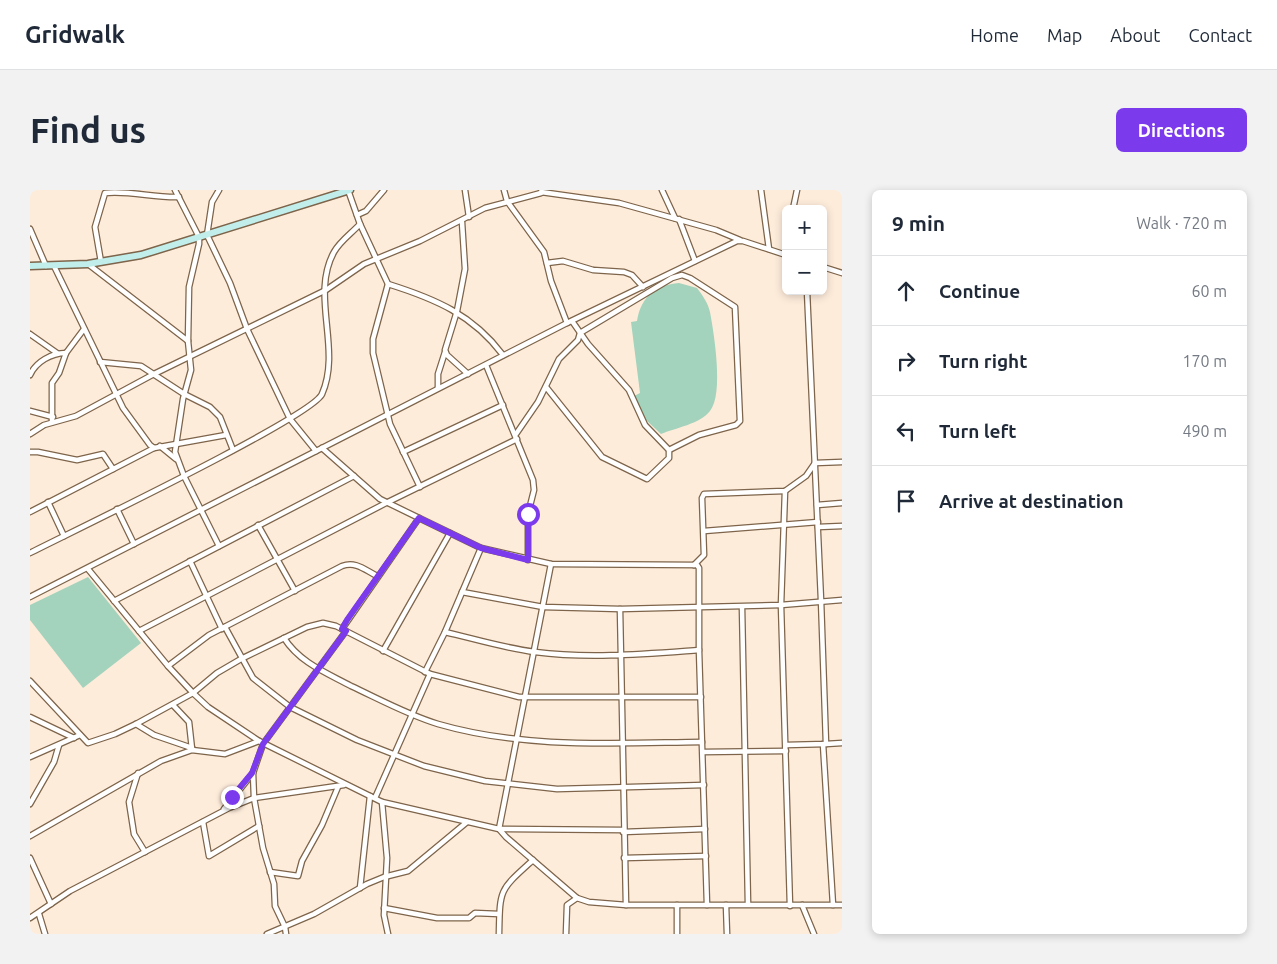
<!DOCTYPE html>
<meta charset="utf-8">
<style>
body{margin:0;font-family:Ubuntu,sans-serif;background:#f2f2f3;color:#1f2937}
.controls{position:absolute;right:15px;top:15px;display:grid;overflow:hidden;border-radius:8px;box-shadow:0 2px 8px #0003}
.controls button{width:45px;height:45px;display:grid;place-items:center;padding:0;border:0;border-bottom:1px solid #e0e1e3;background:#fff;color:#1f2937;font:25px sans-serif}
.stop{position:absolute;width:15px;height:15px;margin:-11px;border:4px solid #7c3aed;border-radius:50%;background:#fff}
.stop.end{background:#7c3aed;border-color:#fff;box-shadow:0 1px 5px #0008}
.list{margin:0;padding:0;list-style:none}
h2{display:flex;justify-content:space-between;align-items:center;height:65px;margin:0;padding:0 20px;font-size:21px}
h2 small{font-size:16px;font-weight:400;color:#747a83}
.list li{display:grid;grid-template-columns:32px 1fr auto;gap:15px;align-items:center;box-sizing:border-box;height:70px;padding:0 20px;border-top:1px solid #e0e1e3}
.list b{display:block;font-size:19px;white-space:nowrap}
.list em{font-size:16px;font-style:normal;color:#747a83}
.icon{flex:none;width:28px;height:28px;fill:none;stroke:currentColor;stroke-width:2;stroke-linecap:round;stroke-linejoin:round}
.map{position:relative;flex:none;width:812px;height:744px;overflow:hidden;border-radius:8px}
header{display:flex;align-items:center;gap:30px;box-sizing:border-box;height:70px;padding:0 25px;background:#fff;border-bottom:1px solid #e0e1e3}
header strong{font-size:24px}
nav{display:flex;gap:28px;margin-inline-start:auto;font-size:18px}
.intro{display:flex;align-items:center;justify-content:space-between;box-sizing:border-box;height:120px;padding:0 30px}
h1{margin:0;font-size:35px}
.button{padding:12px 22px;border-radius:8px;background:#7c3aed;color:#fff;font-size:18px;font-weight:700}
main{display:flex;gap:30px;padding:0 30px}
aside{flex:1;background:#fff;border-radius:8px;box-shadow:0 2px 8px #0003}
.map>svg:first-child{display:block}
.pitch{fill:#a3d3bc}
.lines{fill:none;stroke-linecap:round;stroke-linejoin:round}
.street-casing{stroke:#7d644a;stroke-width:7}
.secondary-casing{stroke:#7d644a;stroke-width:9}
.street{stroke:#fff;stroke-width:4.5}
.secondary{stroke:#c1eeea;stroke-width:6}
.route{stroke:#7c3aed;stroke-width:6}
</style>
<header>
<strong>Gridwalk</strong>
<nav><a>Home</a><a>Map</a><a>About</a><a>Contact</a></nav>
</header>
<div class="intro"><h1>Find us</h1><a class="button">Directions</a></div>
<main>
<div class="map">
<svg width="812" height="744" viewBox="0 0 812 744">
<rect width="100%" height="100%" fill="#feecdb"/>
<!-- pitch -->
<g class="pitch">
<path d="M 649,93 L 667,98 C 673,106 678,113 680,122 C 684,144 694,204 680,221 C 670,234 645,238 631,244 L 616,230 L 604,206 L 610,203 L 601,132 L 607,131 C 611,107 625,95 649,93 Z"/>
<path d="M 58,387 L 111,453 L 53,498 L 0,430 L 0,415 Z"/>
</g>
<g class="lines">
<defs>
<g id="street">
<path d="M 145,0 L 169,47 L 169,54 L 159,97 L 158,151 L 161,180 L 153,209 L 145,262 L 154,286 L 189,356"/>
<path d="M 189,0 L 182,12 L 177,45 L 200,93 L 217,139 L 260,229 L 286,261"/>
<path d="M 318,0 L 330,34 L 358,94 L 343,149 L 343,163 L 360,234 L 390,297"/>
<path d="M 435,0 L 439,27"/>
<path d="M 474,0 L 477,11 L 514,62 L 521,91 L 537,133"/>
<path d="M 632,0 L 645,28"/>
<path d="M 731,0 L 739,59"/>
<path d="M 511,2 L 589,13 L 686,40 L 710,50"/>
<path d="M 763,19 L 767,0"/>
<path d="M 327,25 L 336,21 L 354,0"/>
<path d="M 649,29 L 665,71"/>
<path d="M 432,32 L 435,79 L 427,121 L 415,160 L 417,165 L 438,184"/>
<path d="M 0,39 L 16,76"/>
<path d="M 71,72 L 65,37 L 75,3 C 97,0 125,8 149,7"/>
<path d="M 517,73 L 533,71 L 563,80 L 594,82 L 602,85 L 613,97"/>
<path d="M 58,74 L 158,151"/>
<path d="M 24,76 L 93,218 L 120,255 L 124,258 L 196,245"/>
<path d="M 793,77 L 812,83"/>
<path d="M 358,94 C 406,109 443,125 473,165"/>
<path d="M 0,144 L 27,163"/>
<path d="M 70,172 L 111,176 L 154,204 L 180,217 L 190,227 L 203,260"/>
<path d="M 456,175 L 503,290 L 504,300 L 498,324 L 498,370"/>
<path d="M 0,185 C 6,172 21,163 36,163"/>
<path d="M 516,197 L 572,267 L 617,289 L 639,268 L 639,260 L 615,235 L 599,200 L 558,154 L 542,131"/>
<path d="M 408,198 L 408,184 L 415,162"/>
<path d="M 0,221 L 23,227"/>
<path d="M 22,232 L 22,193 L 29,183 L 36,163 L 54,139"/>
<path d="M 0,244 L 14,235 L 46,226 L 124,184 L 296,100 L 334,74 L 390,51 L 455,18 L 511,3"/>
<path d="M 486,244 L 508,212 L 529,169 L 548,150 L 550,143 L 642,88 L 652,85 L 660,88 L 705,117 L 710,231 L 706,235 L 669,245 L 639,260"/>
<path d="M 130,256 L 146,269"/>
<path d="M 292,258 L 350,309 L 389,328"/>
<path d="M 0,262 L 8,262 L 47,270 L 73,264 L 83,279"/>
<path d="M 373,262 L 473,215"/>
<path d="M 755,301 L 751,415 L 760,716"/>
<path d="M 18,312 L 34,346"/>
<path d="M 787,315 L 812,313"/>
<path d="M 87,319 L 104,354"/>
<path d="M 0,322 L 124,258"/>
<path d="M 228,335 L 265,401"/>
<path d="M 788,337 L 812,336"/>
<path d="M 674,341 L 788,332"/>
<path d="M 0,363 C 39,343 282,227 292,204 C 312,159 280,105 304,62 C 310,51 322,43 330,34"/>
<path d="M 160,371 L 192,439"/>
<path d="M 521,374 L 469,639 L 593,640"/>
<path d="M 664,375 L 674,365 L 672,308 L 674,304 L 755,301 L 776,286 L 785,273 L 812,272"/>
<path d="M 58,379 L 138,476 L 163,503 L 178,517 L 229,551 L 352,612 L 469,639 L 476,647 L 547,708 L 559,712 L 596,715 L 812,715"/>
<path d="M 432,402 L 513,417 L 590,419 L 751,415 L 812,410"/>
<path d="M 0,407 L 537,133 L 707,51 L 713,51 L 756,65"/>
<path d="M 84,411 L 324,286"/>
<path d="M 712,417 L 718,714"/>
<path d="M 590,419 L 596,715"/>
<path d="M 195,437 L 223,488 L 260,517 L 327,550 L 394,576 L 455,591 L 527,599 L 674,595"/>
<path d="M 312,439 L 389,328 L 451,358 L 521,374 L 667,375 L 669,378 L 669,460 L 677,715"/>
<path d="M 109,441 L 356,313 L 487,249"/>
<path d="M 415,442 C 445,449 474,458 505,462 C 559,469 614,464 669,460"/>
<path d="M 254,448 C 270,473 297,483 321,496 C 349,509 378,525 408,534 C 494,559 584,553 672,552"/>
<path d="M 353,461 L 420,343"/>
<path d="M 138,476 L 179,445 L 312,376 C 326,371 335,380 347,386"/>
<path d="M 395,482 L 415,442 L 451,358"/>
<path d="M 0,491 L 58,553 L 85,544 L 106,534 L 163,503 L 187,483 L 211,469 L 277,437 L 293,433 L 306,436 L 400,484 L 489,507 L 671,507"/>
<path d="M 143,515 L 159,532 L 162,559"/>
<path d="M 0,527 L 44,548"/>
<path d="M 106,534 L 124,545 L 162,558"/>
<path d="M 793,554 L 803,715"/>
<path d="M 796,554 L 812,553"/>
<path d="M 756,555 L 796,554 L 791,410 L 777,101"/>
<path d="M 673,562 L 756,561"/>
<path d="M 0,567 L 50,545"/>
<path d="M 108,583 L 99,612 L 104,644 L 115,662"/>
<path d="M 345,608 L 400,484"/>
<path d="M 352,612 L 357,668 L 354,725 L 358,744"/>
<path d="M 0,614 L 24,572 L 29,555"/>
<path d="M 194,619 L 223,583"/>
<path d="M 173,632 L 179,666 L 229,636"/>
<path d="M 593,642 L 675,639"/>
<path d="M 0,646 L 131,571 L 162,560 L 195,564 L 229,551"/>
<path d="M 0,668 L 21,714"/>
<path d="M 594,668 L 676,666"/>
<path d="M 240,682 L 268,686 L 272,671 L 292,635 L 308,597"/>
<path d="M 330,698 L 340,606"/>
<path d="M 696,715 L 697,744"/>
<path d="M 772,715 L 784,744"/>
<path d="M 354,718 L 407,728 L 439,728 L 445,723 L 469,724"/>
<path d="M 9,724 L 15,744"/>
<path d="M 0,728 L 40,701 L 199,618 L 224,608 L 314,595"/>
<path d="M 237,744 L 284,724 L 337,694 L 354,687 L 378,681 L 437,632"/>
<path d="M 256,744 L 255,737 L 245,716 L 244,694 L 233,658 L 224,608 L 223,583 L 233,554 L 316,441"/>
<path d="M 469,744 C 470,698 469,701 503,670"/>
<path d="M 536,744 L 537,715 L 547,708"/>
<path d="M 647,744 L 647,715"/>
</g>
<path id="secondary" d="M 0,76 L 58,74 L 111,65 L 320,0"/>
</defs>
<!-- street casing -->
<use href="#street" class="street-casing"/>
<!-- secondary casing -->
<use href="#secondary" class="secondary-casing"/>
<!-- street -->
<use href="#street" class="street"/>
<!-- secondary -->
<use href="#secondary" class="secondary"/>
</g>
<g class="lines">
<!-- route -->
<path class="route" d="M 202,607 L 222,583 L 233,554 L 316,441 L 312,439 L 317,430 L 389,328 L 451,358 L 498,370 L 498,324"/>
</g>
</svg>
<div class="controls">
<button>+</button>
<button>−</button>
</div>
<div class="stop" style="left:498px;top:324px"></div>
<div class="stop end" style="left:202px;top:607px"></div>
</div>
<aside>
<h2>9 min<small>Walk · 720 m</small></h2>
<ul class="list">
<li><svg class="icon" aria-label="ahead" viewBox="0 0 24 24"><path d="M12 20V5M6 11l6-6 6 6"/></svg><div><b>Continue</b></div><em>60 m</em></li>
<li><svg class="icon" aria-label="right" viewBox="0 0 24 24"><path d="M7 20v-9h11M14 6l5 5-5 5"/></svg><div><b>Turn right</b></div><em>170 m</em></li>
<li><svg class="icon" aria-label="left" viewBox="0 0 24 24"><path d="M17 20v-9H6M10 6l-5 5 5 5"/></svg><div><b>Turn left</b></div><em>490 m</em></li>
<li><svg class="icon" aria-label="arrive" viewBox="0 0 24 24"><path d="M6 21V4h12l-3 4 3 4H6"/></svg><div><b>Arrive at destination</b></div></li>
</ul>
</aside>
</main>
